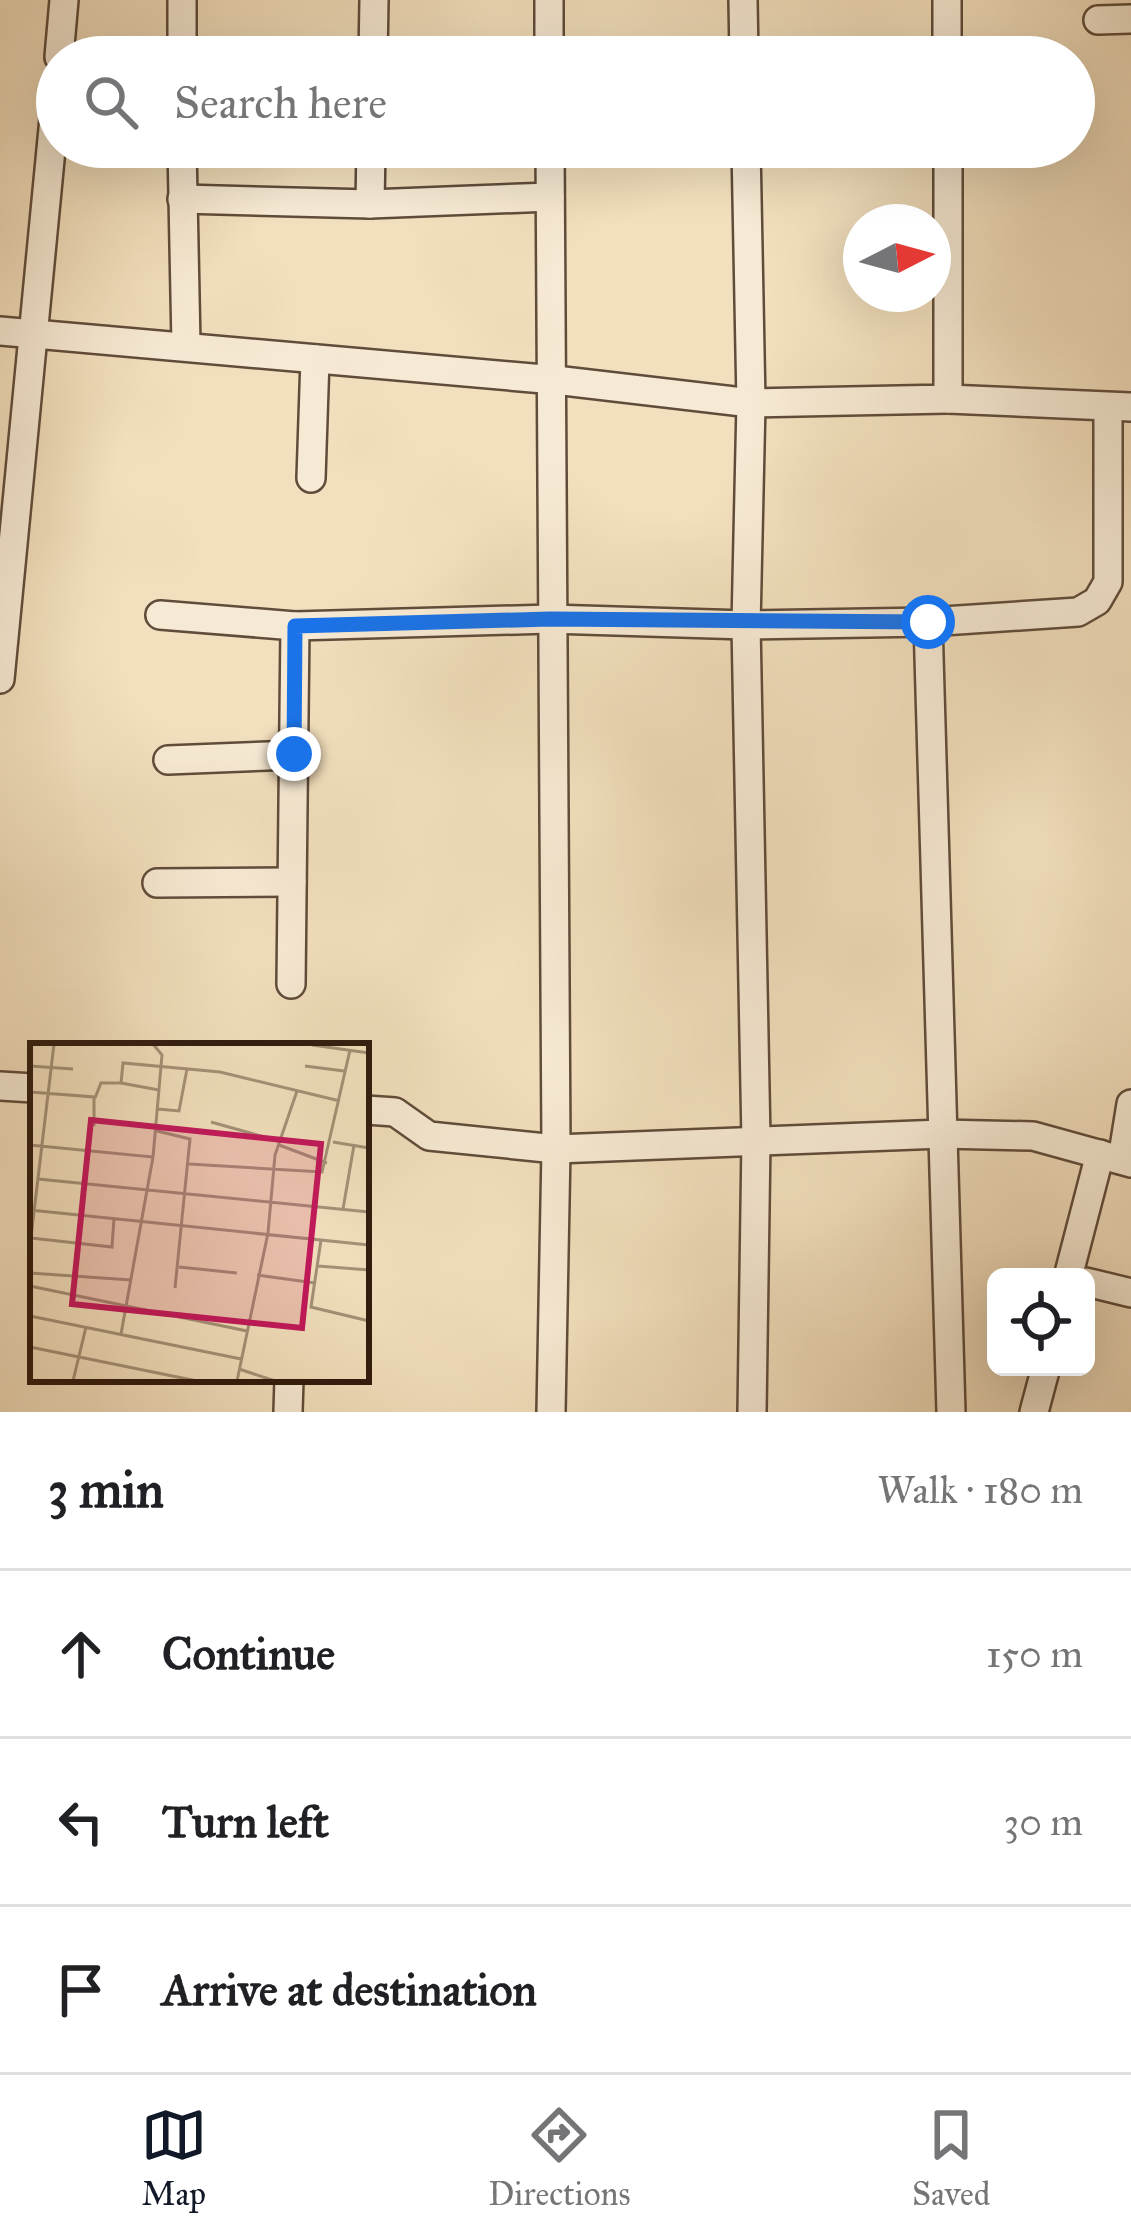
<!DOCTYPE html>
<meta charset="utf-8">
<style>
body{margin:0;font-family:"IM FELL Great Primer",serif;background:#f6f6f6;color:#202124}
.controls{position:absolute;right:36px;bottom:36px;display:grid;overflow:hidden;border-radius:18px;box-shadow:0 12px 48px #0002}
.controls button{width:108px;height:108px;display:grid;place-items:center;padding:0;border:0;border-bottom:3px solid #e0e0e0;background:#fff;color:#202124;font:60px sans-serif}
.compass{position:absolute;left:843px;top:204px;width:108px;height:108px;border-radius:50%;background:#fff;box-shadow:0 12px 48px #0002;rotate:84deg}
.stop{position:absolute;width:36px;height:36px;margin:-27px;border:9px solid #1a73e8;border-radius:50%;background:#fff}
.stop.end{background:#1a73e8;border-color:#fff;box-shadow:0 3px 12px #0008}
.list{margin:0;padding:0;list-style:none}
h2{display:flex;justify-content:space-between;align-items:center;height:156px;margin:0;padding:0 48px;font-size:51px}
h2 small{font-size:39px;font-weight:400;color:#757577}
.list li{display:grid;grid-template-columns:78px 1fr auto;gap:36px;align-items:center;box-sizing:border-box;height:168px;padding:0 48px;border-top:3px solid #e0e0e0}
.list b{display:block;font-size:45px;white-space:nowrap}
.list em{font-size:39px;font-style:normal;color:#757577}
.icon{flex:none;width:66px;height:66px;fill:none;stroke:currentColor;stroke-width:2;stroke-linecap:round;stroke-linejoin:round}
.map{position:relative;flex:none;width:1131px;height:1412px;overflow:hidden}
.search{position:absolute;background:#fff;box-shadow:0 12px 48px #0002;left:36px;right:36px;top:36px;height:132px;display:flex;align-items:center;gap:30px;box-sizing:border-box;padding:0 42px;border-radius:66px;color:#757577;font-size:45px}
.sheet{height:660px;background:#fff}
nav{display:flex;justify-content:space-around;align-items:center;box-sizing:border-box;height:168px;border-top:3px solid #e0e0e0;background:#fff;font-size:33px;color:#757577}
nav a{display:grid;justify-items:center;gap:6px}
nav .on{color:#111827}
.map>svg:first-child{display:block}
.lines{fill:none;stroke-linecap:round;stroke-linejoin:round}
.minor-casing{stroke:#604c3a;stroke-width:32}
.minor{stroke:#f7ead4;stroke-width:27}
.route{stroke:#1a73e8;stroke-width:15}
.inset-road{fill:none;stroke:#a49177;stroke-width:3}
.view{fill:#c2185b;fill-opacity:0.15;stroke:#c2185b;stroke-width:6}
.inset-edge{fill:none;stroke:#301b0e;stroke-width:6}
</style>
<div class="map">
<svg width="1131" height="1412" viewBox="0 0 1131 1412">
<rect width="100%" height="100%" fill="#f2dfbd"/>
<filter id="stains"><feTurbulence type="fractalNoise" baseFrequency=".00167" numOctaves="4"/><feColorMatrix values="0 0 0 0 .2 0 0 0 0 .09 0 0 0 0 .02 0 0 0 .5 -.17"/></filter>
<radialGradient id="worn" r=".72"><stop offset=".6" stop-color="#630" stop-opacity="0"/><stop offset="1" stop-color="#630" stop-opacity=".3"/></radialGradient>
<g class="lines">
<defs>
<g id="minor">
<path d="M 549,0 L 549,57"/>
<path d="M 743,0 L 744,57"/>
<path d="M 947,0 L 947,57"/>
<path d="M 1098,20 L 1131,19"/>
<path d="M 59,57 L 64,0"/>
<path d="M 182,57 L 182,0"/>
<path d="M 373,57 L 374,0"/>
<path d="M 182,147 L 186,345"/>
<path d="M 371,147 L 370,204 L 550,197"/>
<path d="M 550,147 L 556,1149 L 551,1412"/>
<path d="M 746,147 L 751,403 L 746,625 L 756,1140 L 752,1412"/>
<path d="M 182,199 L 370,204"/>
<path d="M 0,331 L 555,380 L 751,403 L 948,399 L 948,147"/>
<path d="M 948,399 L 1131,407"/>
<path d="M 311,478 L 315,359"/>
<path d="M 160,615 L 295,626 L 550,619 L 746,625 L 928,622 L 1078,612 L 1097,601 L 1108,582 L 1108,408"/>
<path d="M 928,622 L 951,1412"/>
<path d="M 0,679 L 57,87"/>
<path d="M 168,760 L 294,755"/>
<path d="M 157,883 L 292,882"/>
<path d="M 291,984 L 295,626"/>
<path d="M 0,1086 L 33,1088"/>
<path d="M 366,1110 L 395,1112 L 429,1136 L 556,1149 L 942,1134 L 1033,1136 L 1131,1163"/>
<path d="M 1122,1160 L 1131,1104"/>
<path d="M 1068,1277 L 1100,1154"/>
<path d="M 1086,1282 L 1131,1293"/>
<path d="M 288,1412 L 289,1379"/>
<path d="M 1034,1412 L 1046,1367"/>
</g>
</defs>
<!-- minor casing -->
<use href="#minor" class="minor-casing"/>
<!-- minor -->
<use href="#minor" class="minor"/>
</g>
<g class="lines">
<!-- route -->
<path class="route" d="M 294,754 L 295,626 L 550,619 L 928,622"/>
</g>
<!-- overview -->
<g transform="translate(30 1043)">
<rect width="339" height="339" fill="#f2dfbd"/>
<path class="inset-road" d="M 123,1 L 132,12 L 123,114M 282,2 L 339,10M 0,23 L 43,26M 275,23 L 314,28M 129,47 L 91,40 L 93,20 L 190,29 L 310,58M 0,49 L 64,54 L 64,83M 65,55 L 71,40 L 91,40M 128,66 L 149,68 L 157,26M 181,79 L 249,98M 127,88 L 160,96 L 145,245M 303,99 L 339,105M 0,102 L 123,114 L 91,291M 249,102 L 297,120M 159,121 L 292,129 L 320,7M 8,136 L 339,169M 313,166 L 324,102M 0,167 L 339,202M 1,194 L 24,1M 1,195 L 82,204 L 84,175M 291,197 L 281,264 L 339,278M 288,223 L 339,227M 149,224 L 207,230M 0,230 L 101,237M 227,232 L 285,240M 0,243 L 217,288M 0,273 L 211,316M 0,304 L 167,338M 209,326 L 245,338M 43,338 L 56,284M 207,338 L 238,190 L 245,112 L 267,48"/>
<path class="view" d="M 61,77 L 291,101 L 272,285 L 42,261 Z"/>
<rect width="339" height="339" class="inset-edge"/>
</g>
<rect width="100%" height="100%" filter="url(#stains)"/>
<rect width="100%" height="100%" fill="url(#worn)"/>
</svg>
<div class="controls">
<button><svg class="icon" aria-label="locate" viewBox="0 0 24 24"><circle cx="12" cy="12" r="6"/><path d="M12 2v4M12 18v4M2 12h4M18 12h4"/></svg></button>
</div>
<svg class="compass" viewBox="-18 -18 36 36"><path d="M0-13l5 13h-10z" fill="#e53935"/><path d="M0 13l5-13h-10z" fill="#757577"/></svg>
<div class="stop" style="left:928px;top:622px"></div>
<div class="stop end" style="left:294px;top:754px"></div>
<div class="search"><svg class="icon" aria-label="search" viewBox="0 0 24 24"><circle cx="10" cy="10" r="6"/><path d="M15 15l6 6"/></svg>Search here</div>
</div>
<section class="sheet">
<h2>3 min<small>Walk · 180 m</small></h2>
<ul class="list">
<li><svg class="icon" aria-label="ahead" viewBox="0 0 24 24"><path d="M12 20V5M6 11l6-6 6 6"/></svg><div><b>Continue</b></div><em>150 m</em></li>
<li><svg class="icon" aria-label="left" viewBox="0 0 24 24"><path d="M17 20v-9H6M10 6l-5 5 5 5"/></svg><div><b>Turn left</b></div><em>30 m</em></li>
<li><svg class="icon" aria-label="arrive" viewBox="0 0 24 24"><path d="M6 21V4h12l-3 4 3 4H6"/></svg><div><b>Arrive at destination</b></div></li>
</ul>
</section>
<nav>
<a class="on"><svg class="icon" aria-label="map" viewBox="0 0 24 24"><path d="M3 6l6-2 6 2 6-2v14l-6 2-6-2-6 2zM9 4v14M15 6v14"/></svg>Map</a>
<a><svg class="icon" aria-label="directions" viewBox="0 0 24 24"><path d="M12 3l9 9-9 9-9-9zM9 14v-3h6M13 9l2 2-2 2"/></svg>Directions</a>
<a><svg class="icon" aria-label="saved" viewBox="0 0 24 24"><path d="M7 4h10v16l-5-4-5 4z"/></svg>Saved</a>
</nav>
